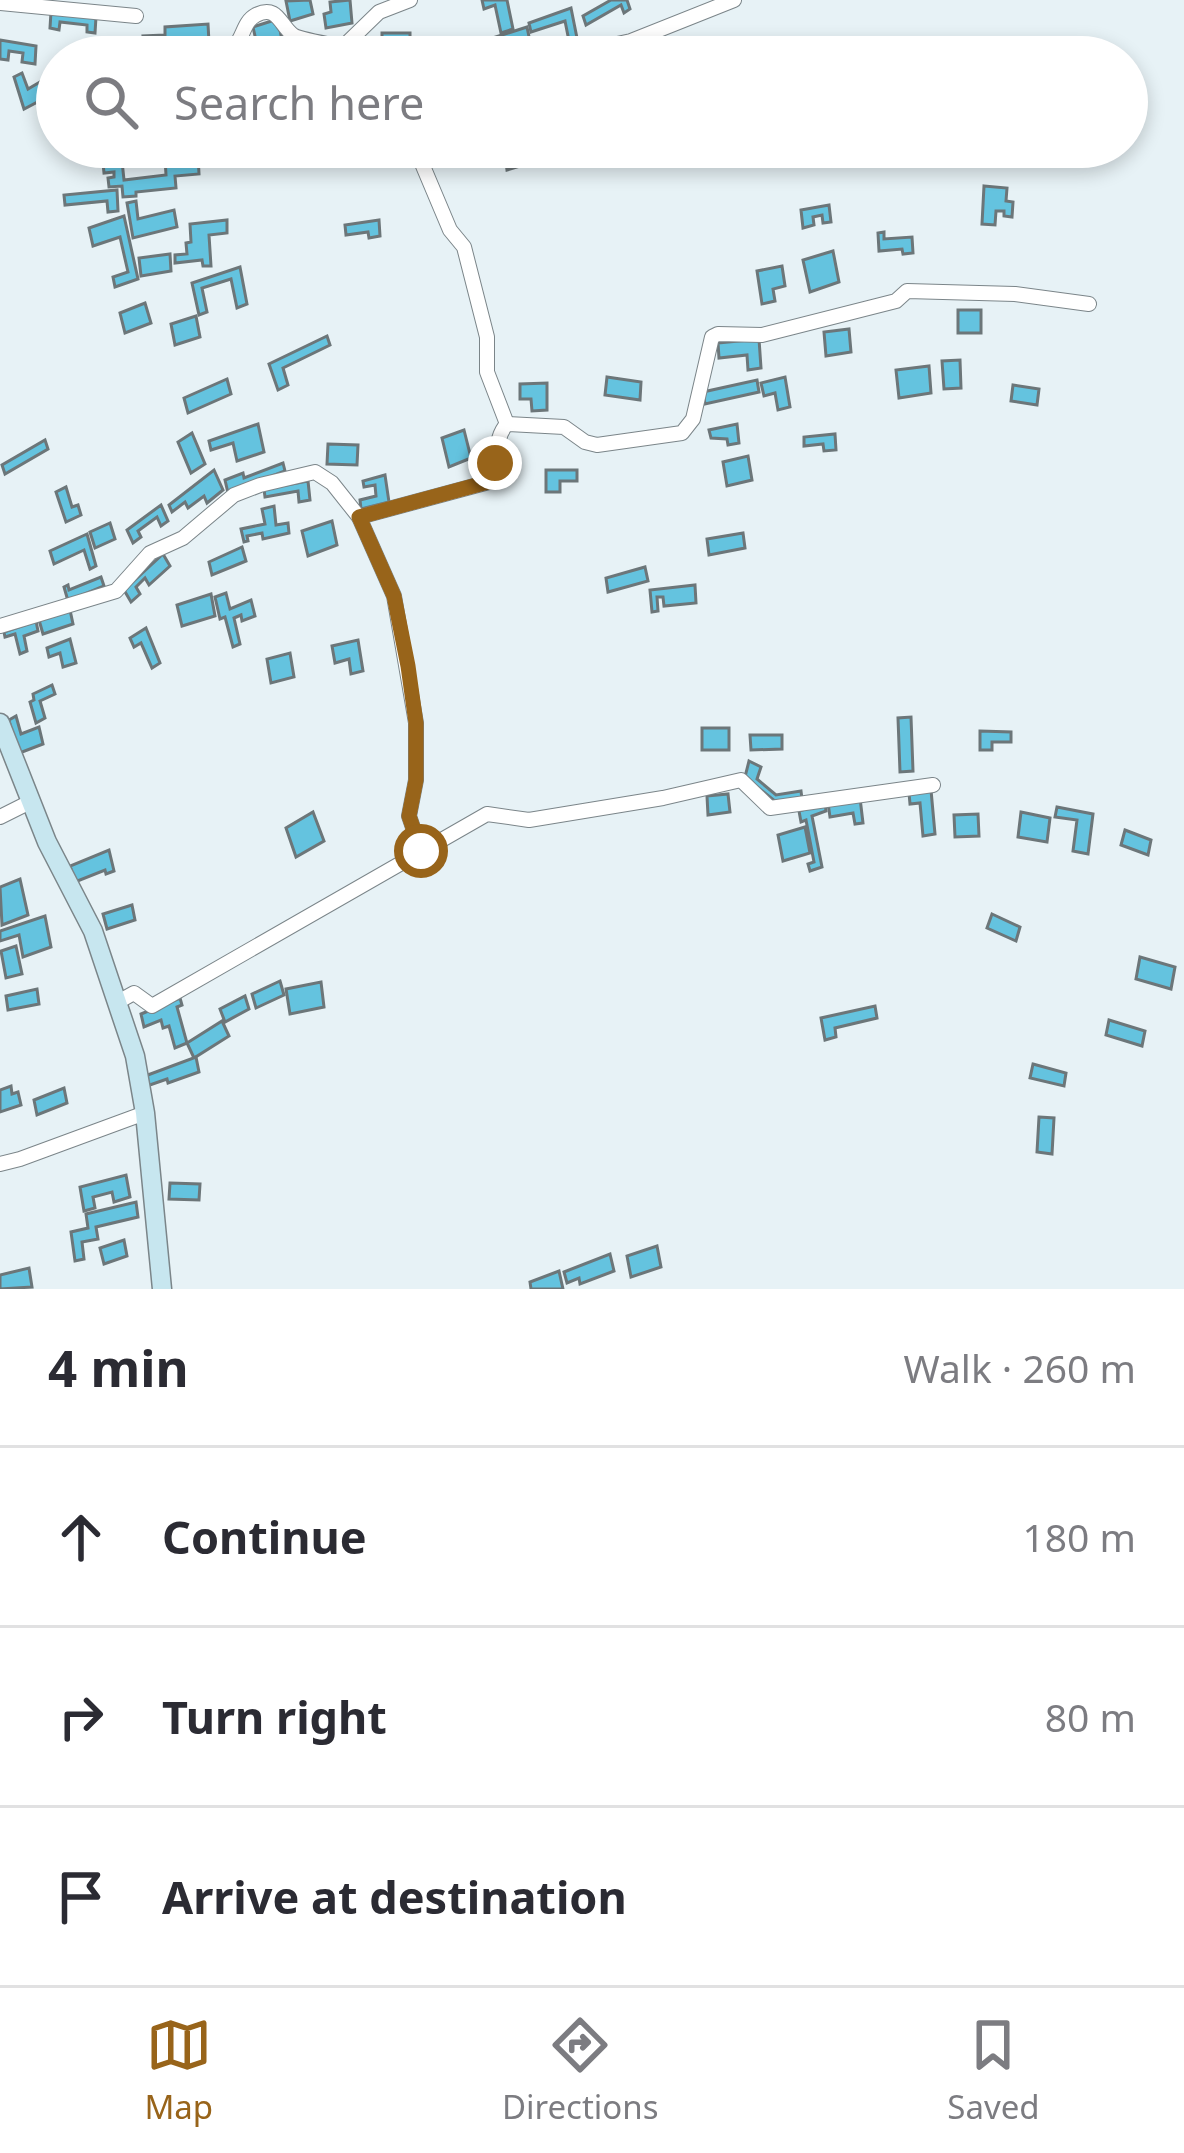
<!DOCTYPE html>
<meta charset="utf-8">
<style>
body{margin:0;font-family:"Noto Sans",sans-serif;background:#f2f2f3;color:#2b2b33}
.stop{position:absolute;width:36px;height:36px;margin:-27px;border:9px solid #98641a;border-radius:50%;background:#fff}
.stop.end{background:#98641a;border-color:#fff;box-shadow:0 3px 12px #0008}
.list{margin:0;padding:0;list-style:none}
h2{display:flex;justify-content:space-between;align-items:center;height:156px;margin:0;padding:0 48px;font-size:51px}
h2 small{font-size:39px;font-weight:400;color:#7c7c81}
.list li{display:grid;grid-template-columns:78px 1fr auto;gap:36px;align-items:center;box-sizing:border-box;height:180px;padding:0 48px;border-top:3px solid #e1e1e2}
.list b{display:block;font-size:45px;white-space:nowrap}
.list em{font-size:39px;font-style:normal;color:#7c7c81}
.icon{flex:none;width:66px;height:66px;fill:none;stroke:currentColor;stroke-width:2;stroke-linecap:round;stroke-linejoin:round}
.map{position:relative;flex:none;width:1184px;height:1289px;overflow:hidden}
.search{position:absolute;background:#fff;box-shadow:0 6px 18px #0003;left:36px;right:36px;top:36px;height:132px;display:flex;align-items:center;gap:30px;box-sizing:border-box;padding:0 42px;border-radius:66px;color:#7c7c81;font-size:45px}
.sheet{height:696px;background:#fff}
nav{display:flex;justify-content:space-around;align-items:center;box-sizing:border-box;height:168px;border-top:3px solid #e1e1e2;background:#fff;font-size:33px;color:#7c7c81}
nav a{display:grid;justify-items:center;gap:6px}
nav .on{color:#98641a}
.map>svg:first-child{display:block}
.building{fill:#64c3df;stroke:#6c7679;stroke-width:3}
.lines{fill:none;stroke-linecap:round;stroke-linejoin:round}
.street-casing{stroke:#7b8589;stroke-width:16}
.secondary-casing{stroke:#7b8589;stroke-width:21}
.street{stroke:#fff;stroke-width:14}
.secondary{stroke:#c7e6ef;stroke-width:18}
.route{stroke:#98641a;stroke-width:15}
</style>
<div class="map">
<svg width="1184" height="1289" viewBox="0 0 1184 1289">
<rect width="100%" height="100%" fill="#e7f2f6"/>
<!-- building -->
<g class="building">
<path d="M 310,0 L 313,14 L 290,21 L 286,1 Z"/>
<path d="M 350,0 L 352,23 L 326,28 L 324,14 L 331,12 L 330,2 Z"/>
<path d="M 482,0 L 507,0 L 513,29 L 501,33 L 495,5 L 484,9 Z"/>
<path d="M 611,0 L 627,0 L 630,9 L 624,13 L 621,5 L 586,25 L 583,16 Z"/>
<path d="M 571,8 L 578,43 L 570,46 L 565,21 L 531,32 L 529,23 Z"/>
<path d="M 51,12 L 96,17 L 95,33 L 87,32 L 87,25 L 60,22 L 59,30 L 50,28 Z"/>
<path d="M 278,19 L 283,46 L 266,51 L 265,43 L 257,45 L 253,27 Z"/>
<path d="M 208,24 L 209,42 L 172,44 L 172,57 L 150,57 L 150,45 L 144,46 L 143,36 L 165,35 L 165,27 Z"/>
<path d="M 527,27 L 533,56 L 520,57 L 517,42 L 479,53 L 477,43 Z"/>
<rect x="382" y="33" width="28" height="13"/>
<path d="M 0,40 L 36,46 L 35,64 L 22,62 L 23,53 L 9,51 L 8,60 L 0,59 Z"/>
<path d="M 22,73 L 28,89 L 40,82 L 45,98 L 24,109 L 14,77 Z"/>
<path d="M 537,148 L 539,160 L 524,163 L 524,160 L 516,162 L 517,167 L 507,170 L 505,155 Z"/>
<path d="M 198,155 L 199,174 L 175,176 L 176,188 L 136,192 L 136,196 L 123,197 L 122,186 L 109,187 L 108,178 L 114,177 L 114,172 L 104,173 L 103,163 L 122,161 L 124,180 L 166,175 L 165,158 Z"/>
<path d="M 984,186 L 1007,188 L 1006,201 L 1013,202 L 1012,217 L 1004,216 L 1004,211 L 996,211 L 995,225 L 982,224 Z"/>
<path d="M 117,190 L 118,211 L 108,212 L 107,201 L 65,205 L 64,195 Z"/>
<path d="M 136,201 L 138,219 L 174,210 L 177,227 L 133,238 L 127,203 Z"/>
<path d="M 829,205 L 831,222 L 823,223 L 822,215 L 813,217 L 814,225 L 803,228 L 801,210 Z"/>
<path d="M 124,216 L 138,279 L 115,287 L 113,277 L 128,272 L 120,237 L 93,246 L 89,228 Z"/>
<path d="M 227,220 L 227,233 L 209,235 L 211,266 L 203,266 L 202,260 L 175,263 L 175,255 L 187,254 L 186,243 L 191,242 L 190,224 Z"/>
<path d="M 379,220 L 380,236 L 369,238 L 368,232 L 346,235 L 345,225 Z"/>
<path d="M 884,232 L 884,239 L 912,237 L 913,253 L 903,254 L 902,249 L 879,251 L 878,233 Z"/>
<path d="M 833,251 L 839,282 L 810,292 L 803,260 Z"/>
<path d="M 170,254 L 171,271 L 141,276 L 139,258 Z"/>
<path d="M 782,266 L 785,286 L 773,289 L 775,301 L 762,304 L 757,271 Z"/>
<path d="M 240,267 L 247,304 L 237,308 L 231,279 L 202,288 L 207,312 L 199,315 L 192,283 Z"/>
<path d="M 145,303 L 151,323 L 125,333 L 120,313 Z"/>
<rect x="958" y="310" width="23" height="23"/>
<path d="M 196,316 L 200,337 L 175,345 L 171,324 Z"/>
<path d="M 849,329 L 851,352 L 826,356 L 824,332 Z"/>
<path d="M 327,336 L 330,345 L 283,368 L 288,385 L 278,390 L 269,364 Z"/>
<path d="M 759,339 L 761,368 L 748,370 L 747,355 L 719,358 L 718,343 Z"/>
<path d="M 960,360 L 961,388 L 944,389 L 942,361 Z"/>
<path d="M 929,366 L 931,393 L 899,398 L 896,370 Z"/>
<path d="M 607,377 L 641,382 L 640,400 L 605,395 Z"/>
<path d="M 785,377 L 790,407 L 778,410 L 775,393 L 764,396 L 761,383 Z"/>
<path d="M 227,379 L 231,394 L 188,413 L 184,398 Z"/>
<path d="M 757,380 L 759,392 L 705,404 L 703,392 Z"/>
<path d="M 547,383 L 547,410 L 532,411 L 531,399 L 520,399 L 520,384 Z"/>
<path d="M 1013,385 L 1039,389 L 1037,405 L 1011,401 Z"/>
<path d="M 258,424 L 264,452 L 237,461 L 233,443 L 211,450 L 209,441 Z"/>
<path d="M 737,424 L 739,443 L 728,445 L 727,439 L 711,438 L 709,430 Z"/>
<path d="M 464,430 L 471,458 L 449,467 L 442,438 Z"/>
<path d="M 192,433 L 205,464 L 191,473 L 178,442 Z"/>
<path d="M 835,434 L 836,450 L 824,451 L 823,444 L 804,446 L 804,437 Z"/>
<path d="M 45,440 L 48,449 L 5,474 L 2,465 Z"/>
<path d="M 328,444 L 358,445 L 357,465 L 327,464 Z"/>
<path d="M 748,456 L 752,480 L 727,486 L 723,462 Z"/>
<path d="M 283,463 L 285,471 L 228,493 L 225,480 L 243,473 L 244,478 Z"/>
<path d="M 214,470 L 223,490 L 207,503 L 204,496 L 188,508 L 185,502 L 172,512 L 169,505 Z"/>
<path d="M 546,470 L 577,470 L 577,481 L 560,481 L 560,492 L 546,492 Z"/>
<path d="M 385,475 L 389,502 L 361,509 L 360,500 L 376,496 L 375,485 L 364,487 L 363,481 Z"/>
<path d="M 308,481 L 310,500 L 299,502 L 298,491 L 265,497 L 264,489 Z"/>
<path d="M 66,487 L 72,507 L 78,505 L 81,515 L 66,522 L 56,492 Z"/>
<path d="M 161,505 L 168,521 L 161,526 L 157,517 L 138,531 L 141,537 L 133,543 L 127,530 Z"/>
<path d="M 274,506 L 276,525 L 288,523 L 289,533 L 263,539 L 262,533 L 247,536 L 248,541 L 244,542 L 241,529 L 265,524 L 262,509 Z"/>
<path d="M 332,521 L 337,545 L 308,556 L 302,531 Z"/>
<path d="M 110,523 L 115,539 L 95,548 L 90,532 Z"/>
<path d="M 743,533 L 745,548 L 709,555 L 707,539 Z"/>
<path d="M 87,534 L 96,566 L 90,569 L 84,550 L 54,564 L 50,551 Z"/>
<path d="M 242,547 L 246,561 L 212,575 L 209,562 Z"/>
<path d="M 163,554 L 170,566 L 149,585 L 145,578 L 136,587 L 140,594 L 131,602 L 124,590 Z"/>
<path d="M 645,567 L 648,581 L 608,592 L 606,578 Z"/>
<path d="M 101,577 L 104,586 L 68,601 L 64,587 L 68,585 L 69,590 Z"/>
<path d="M 695,585 L 696,603 L 664,606 L 663,597 L 657,597 L 658,611 L 652,612 L 650,590 Z"/>
<path d="M 226,593 L 230,609 L 251,600 L 255,616 L 242,621 L 241,615 L 234,618 L 240,644 L 233,647 L 225,617 L 220,619 L 215,597 Z"/>
<path d="M 211,594 L 215,616 L 182,626 L 177,605 Z"/>
<path d="M 70,610 L 73,624 L 43,634 L 39,620 Z"/>
<path d="M 36,621 L 38,631 L 24,636 L 27,651 L 20,654 L 15,634 L 5,637 L 4,632 Z"/>
<path d="M 146,628 L 160,663 L 152,668 L 141,643 L 134,647 L 130,638 Z"/>
<path d="M 70,639 L 76,663 L 63,667 L 60,653 L 49,657 L 47,648 Z"/>
<path d="M 358,640 L 363,671 L 351,674 L 349,659 L 335,663 L 332,646 Z"/>
<path d="M 290,653 L 294,677 L 271,683 L 267,659 Z"/>
<path d="M 52,685 L 55,694 L 40,701 L 45,718 L 36,723 L 30,702 L 34,700 L 33,694 Z"/>
<path d="M 16,716 L 21,734 L 39,727 L 43,744 L 17,754 L 9,720 Z"/>
<path d="M 911,717 L 913,771 L 900,772 L 898,718 Z"/>
<rect x="702" y="728" width="27" height="22"/>
<path d="M 980,731 L 1011,732 L 1011,742 L 992,742 L 992,750 L 980,750 Z"/>
<path d="M 750,735 L 782,735 L 782,749 L 751,750 Z"/>
<path d="M 749,761 L 761,767 L 757,779 L 776,795 L 801,791 L 802,799 L 776,802 L 745,777 Z"/>
<path d="M 931,790 L 935,834 L 923,836 L 920,803 L 910,804 L 909,793 Z"/>
<path d="M 728,794 L 730,812 L 708,815 L 707,796 Z"/>
<path d="M 860,798 L 863,823 L 855,824 L 853,813 L 830,817 L 828,803 Z"/>
<path d="M 825,803 L 826,811 L 812,816 L 822,867 L 810,871 L 808,864 L 814,862 L 806,820 L 801,822 L 799,811 Z"/>
<path d="M 1057,807 L 1093,814 L 1088,854 L 1073,851 L 1077,820 L 1055,817 Z"/>
<path d="M 313,812 L 324,841 L 296,857 L 286,828 Z"/>
<path d="M 1021,812 L 1050,818 L 1047,842 L 1018,837 Z"/>
<path d="M 978,814 L 979,836 L 955,837 L 954,815 Z"/>
<path d="M 805,827 L 810,853 L 783,861 L 778,835 Z"/>
<path d="M 1125,830 L 1151,840 L 1148,855 L 1121,845 Z"/>
<path d="M 109,850 L 114,871 L 106,874 L 105,870 L 75,882 L 70,866 Z"/>
<path d="M 20,879 L 28,915 L 2,925 L 0,887 Z"/>
<path d="M 132,905 L 135,920 L 107,929 L 103,914 Z"/>
<path d="M 992,914 L 1020,927 L 1016,941 L 987,928 Z"/>
<path d="M 45,916 L 51,947 L 23,957 L 19,935 L 0,941 L 0,931 Z"/>
<path d="M 16,946 L 22,974 L 6,978 L 1,951 Z"/>
<path d="M 1140,957 L 1175,967 L 1171,989 L 1136,979 Z"/>
<path d="M 280,981 L 284,995 L 256,1008 L 252,994 Z"/>
<path d="M 321,982 L 324,1007 L 290,1014 L 286,989 Z"/>
<path d="M 37,989 L 39,1004 L 8,1010 L 6,996 Z"/>
<path d="M 245,996 L 249,1009 L 225,1022 L 220,1009 Z"/>
<path d="M 180,998 L 182,1005 L 177,1007 L 187,1043 L 175,1048 L 169,1026 L 163,1028 L 161,1020 L 144,1027 L 141,1014 Z"/>
<path d="M 875,1006 L 877,1018 L 835,1028 L 836,1037 L 825,1040 L 821,1018 Z"/>
<path d="M 1109,1020 L 1145,1031 L 1142,1046 L 1106,1035 Z"/>
<path d="M 222,1021 L 229,1036 L 194,1058 L 187,1043 Z"/>
<path d="M 196,1057 L 199,1072 L 168,1083 L 167,1079 L 147,1086 L 145,1076 Z"/>
<path d="M 1033,1064 L 1066,1073 L 1064,1086 L 1030,1078 Z"/>
<path d="M 11,1086 L 12,1094 L 18,1092 L 21,1105 L 0,1112 L 0,1090 Z"/>
<path d="M 64,1088 L 67,1103 L 37,1115 L 34,1100 Z"/>
<path d="M 1039,1117 L 1054,1118 L 1052,1154 L 1037,1152 Z"/>
<path d="M 126,1175 L 130,1197 L 114,1202 L 112,1192 L 93,1197 L 95,1208 L 84,1211 L 80,1187 Z"/>
<path d="M 170,1183 L 200,1184 L 199,1200 L 169,1199 Z"/>
<path d="M 136,1202 L 138,1217 L 96,1227 L 98,1239 L 82,1242 L 84,1259 L 75,1261 L 71,1232 L 88,1228 L 86,1214 Z"/>
<path d="M 124,1240 L 127,1256 L 104,1264 L 100,1248 Z"/>
<path d="M 657,1246 L 661,1267 L 631,1277 L 627,1256 Z"/>
<path d="M 610,1254 L 614,1271 L 580,1284 L 579,1278 L 567,1283 L 564,1272 Z"/>
<path d="M 29,1268 L 32,1287 L 0,1289 L 0,1275 Z"/>
<path d="M 559,1271 L 563,1289 L 531,1289 L 530,1282 Z"/>
</g>
<g class="lines">
<defs>
<g id="street">
<path d="M 0,3 L 136,16"/>
<path d="M 344,46 L 379,12 L 410,0"/>
<path d="M 217,57 C 223,53 229,51 234,47 C 244,37 243,22 256,15 C 278,4 280,26 293,35 C 301,41 354,48 369,53 L 371,57"/>
<path d="M 557,57 L 631,41 L 734,0"/>
<path d="M 415,147 L 450,230 L 464,247 L 487,337 L 487,372 L 507,424"/>
<path d="M 359,517 L 489,482 C 501,464 492,440 507,424 L 564,427 L 585,442 L 597,445 L 682,433 L 693,419 L 712,337 L 718,334 L 762,335 L 896,301 L 907,291 L 1015,294 L 1089,304"/>
<path d="M 0,626 L 116,591 L 150,553 L 183,538 L 234,495 L 260,485 L 315,472 L 332,483 L 359,517 L 394,596 L 416,723 L 416,780 L 409,816 L 421,851"/>
<path d="M 0,817 L 30,802"/>
<path d="M 116,1003 L 134,993 L 152,1006 L 487,814 L 529,820 L 663,798 L 741,780 L 770,808 L 933,785"/>
<path d="M 0,1164 L 20,1159 L 145,1113"/>
</g>
<path id="secondary" d="M 0,723 L 47,842 L 93,931 L 135,1056 L 145,1113 L 162,1289"/>
</defs>
<!-- street casing -->
<use href="#street" class="street-casing"/>
<!-- secondary casing -->
<use href="#secondary" class="secondary-casing"/>
<!-- street -->
<use href="#street" class="street"/>
<!-- secondary -->
<use href="#secondary" class="secondary"/>
</g>
<g class="lines">
<!-- route -->
<path class="route" d="M 421,851 L 409,816 L 416,780 L 416,723 L 408,666 L 394,596 L 359,517 L 488,482 L 494,475 L 495,463"/>
</g>
</svg>
<div class="stop" style="left:421px;top:851px"></div>
<div class="stop end" style="left:495px;top:463px"></div>
<div class="search"><svg class="icon" aria-label="search" viewBox="0 0 24 24"><circle cx="10" cy="10" r="6"/><path d="M15 15l6 6"/></svg>Search here</div>
</div>
<section class="sheet">
<h2>4 min<small>Walk · 260 m</small></h2>
<ul class="list">
<li><svg class="icon" aria-label="ahead" viewBox="0 0 24 24"><path d="M12 20V5M6 11l6-6 6 6"/></svg><div><b>Continue</b></div><em>180 m</em></li>
<li><svg class="icon" aria-label="right" viewBox="0 0 24 24"><path d="M7 20v-9h11M14 6l5 5-5 5"/></svg><div><b>Turn right</b></div><em>80 m</em></li>
<li><svg class="icon" aria-label="arrive" viewBox="0 0 24 24"><path d="M6 21V4h12l-3 4 3 4H6"/></svg><div><b>Arrive at destination</b></div></li>
</ul>
</section>
<nav>
<a class="on"><svg class="icon" aria-label="map" viewBox="0 0 24 24"><path d="M3 6l6-2 6 2 6-2v14l-6 2-6-2-6 2zM9 4v14M15 6v14"/></svg>Map</a>
<a><svg class="icon" aria-label="directions" viewBox="0 0 24 24"><path d="M12 3l9 9-9 9-9-9zM9 14v-3h6M13 9l2 2-2 2"/></svg>Directions</a>
<a><svg class="icon" aria-label="saved" viewBox="0 0 24 24"><path d="M7 4h10v16l-5-4-5 4z"/></svg>Saved</a>
</nav>
